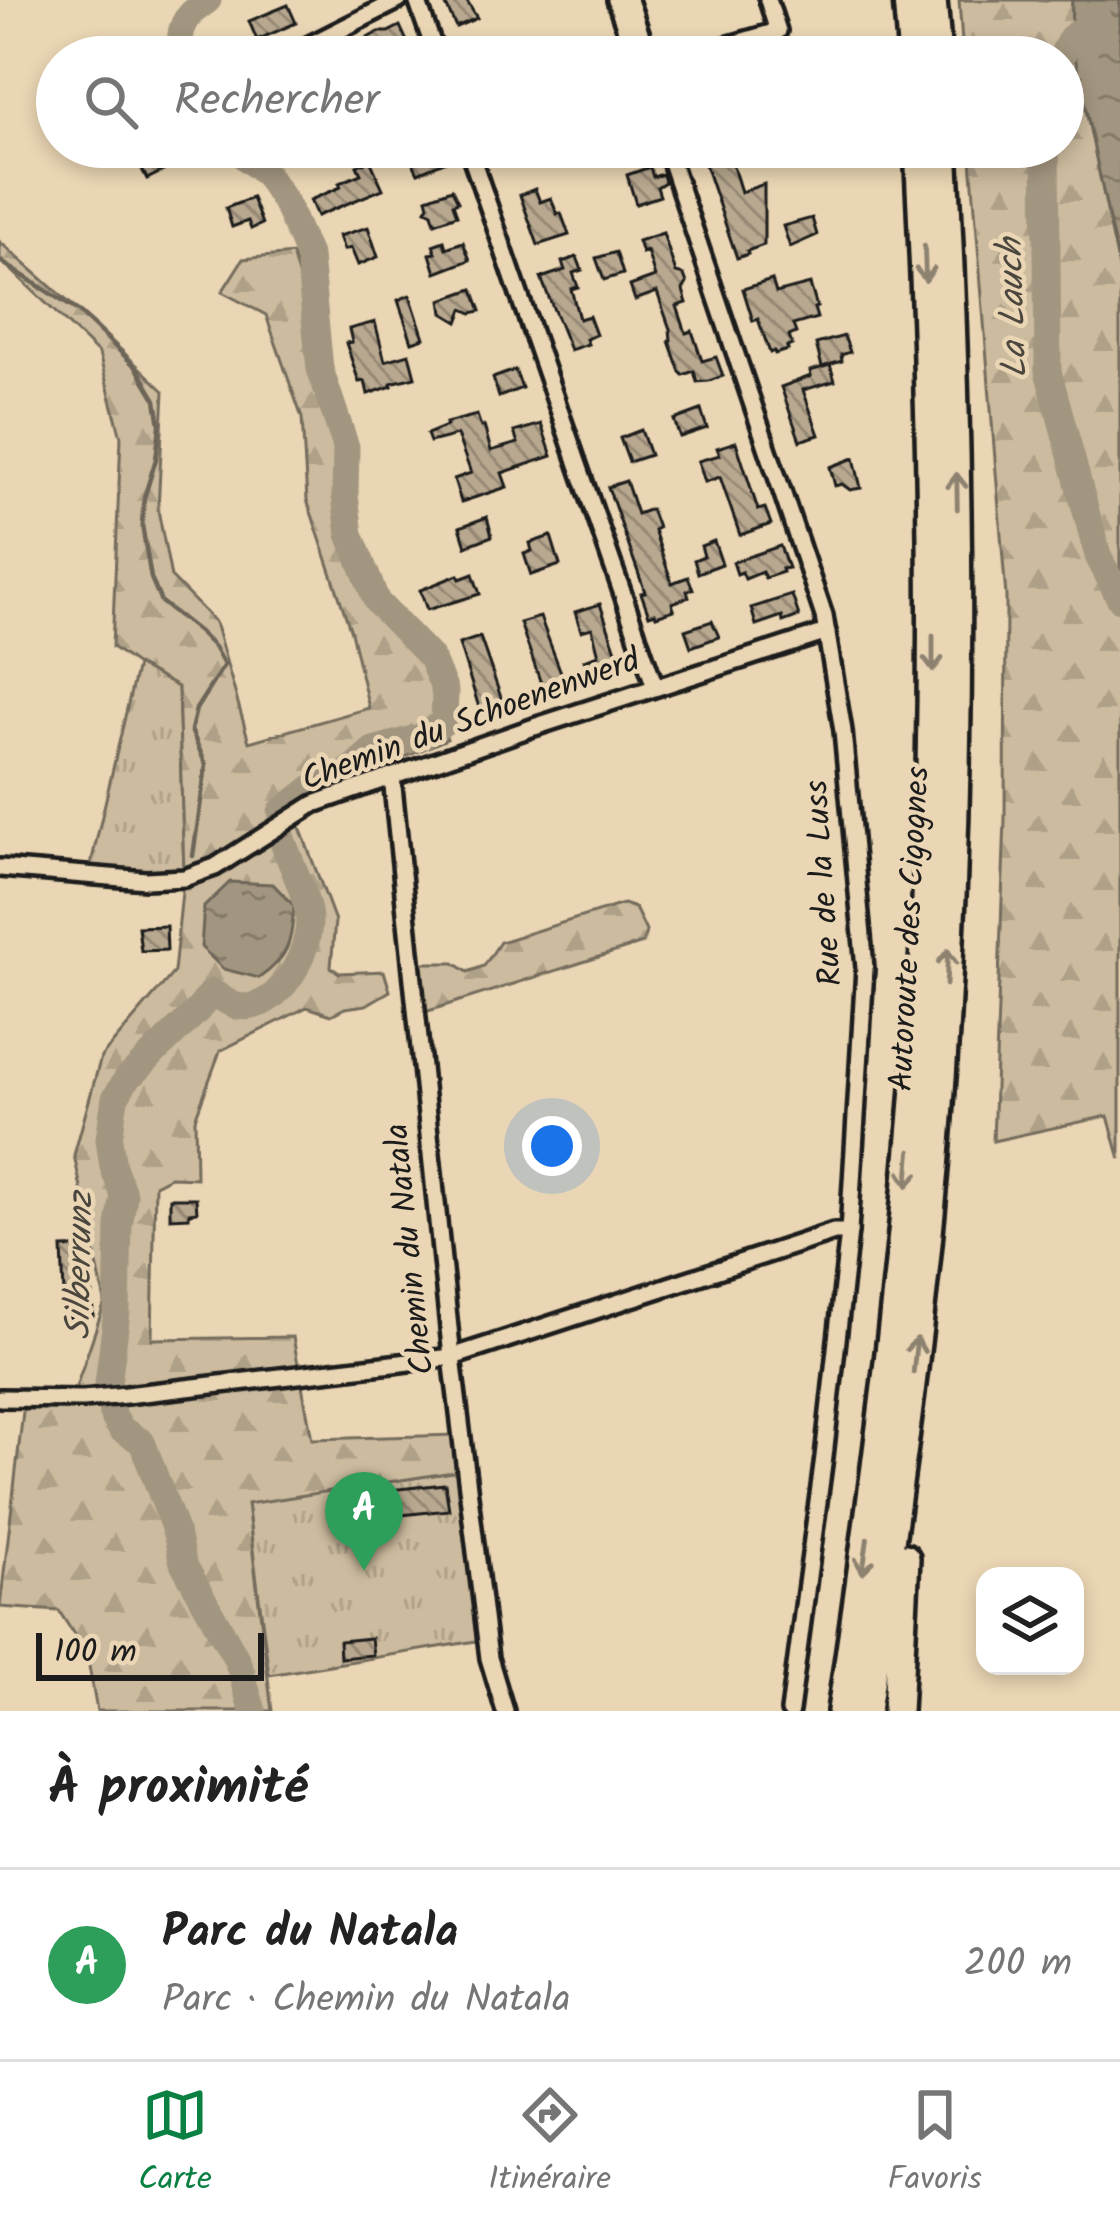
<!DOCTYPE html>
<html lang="fr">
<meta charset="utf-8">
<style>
body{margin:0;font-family:Kalam,sans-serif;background:#f2f2f2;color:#222}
.controls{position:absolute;right:36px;bottom:36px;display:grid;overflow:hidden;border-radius:24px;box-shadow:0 6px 18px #0003}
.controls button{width:108px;height:108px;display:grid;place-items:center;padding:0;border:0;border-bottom:3px solid #e0e0e0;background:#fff;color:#222;font:60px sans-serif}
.scale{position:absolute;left:36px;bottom:30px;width:228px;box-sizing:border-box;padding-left:12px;border:6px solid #1c1c1c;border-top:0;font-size:33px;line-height:42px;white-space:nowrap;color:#1c1c1c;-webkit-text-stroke:9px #ead6b4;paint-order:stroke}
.you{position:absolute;left:552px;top:1146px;width:42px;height:42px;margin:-30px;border:9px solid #fff;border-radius:50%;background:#1a73e8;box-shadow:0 0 0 18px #1a73e833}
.badge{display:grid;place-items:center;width:78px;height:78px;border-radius:50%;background:#0b8043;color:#fff;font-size:39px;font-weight:700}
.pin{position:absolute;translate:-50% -99px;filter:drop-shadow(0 3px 6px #0008)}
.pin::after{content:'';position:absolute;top:63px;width:42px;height:36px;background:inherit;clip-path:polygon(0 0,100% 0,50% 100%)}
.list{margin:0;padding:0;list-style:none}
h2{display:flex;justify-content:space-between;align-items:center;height:156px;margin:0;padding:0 48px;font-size:51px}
h2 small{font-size:39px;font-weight:400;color:#767676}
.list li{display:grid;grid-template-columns:78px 1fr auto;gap:36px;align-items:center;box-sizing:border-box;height:192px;padding:0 48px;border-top:3px solid #e0e0e0}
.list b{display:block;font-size:45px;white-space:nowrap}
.list p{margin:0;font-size:39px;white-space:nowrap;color:#767676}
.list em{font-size:39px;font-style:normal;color:#767676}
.icon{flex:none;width:66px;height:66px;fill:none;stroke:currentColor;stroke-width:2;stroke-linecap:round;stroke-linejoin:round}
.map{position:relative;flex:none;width:1120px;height:1711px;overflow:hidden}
.search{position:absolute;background:#fff;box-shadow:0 6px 18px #0003;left:36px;right:36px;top:36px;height:132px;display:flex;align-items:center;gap:30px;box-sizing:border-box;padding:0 42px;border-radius:66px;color:#767676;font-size:45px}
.sheet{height:348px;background:#fff}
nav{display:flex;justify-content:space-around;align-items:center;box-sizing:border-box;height:168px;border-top:3px solid #e0e0e0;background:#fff;font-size:33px;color:#767676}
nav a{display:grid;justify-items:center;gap:6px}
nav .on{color:#0b8043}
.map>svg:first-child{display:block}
.grass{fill:url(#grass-tufts);stroke:#746c5d;stroke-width:3}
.forest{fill:url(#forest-firs);stroke:#746c5d;stroke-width:3}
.water{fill:url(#water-ripples);stroke:#6d6558;stroke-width:3}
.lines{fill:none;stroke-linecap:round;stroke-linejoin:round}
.stream{stroke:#6d6558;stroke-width:4.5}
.river{stroke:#a39680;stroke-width:27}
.building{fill:url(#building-back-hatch);stroke:#1c1c1c;stroke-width:3}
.street-casing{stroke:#1c1c1c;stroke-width:24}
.highway-casing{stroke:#1c1c1c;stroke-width:36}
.street{stroke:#ead6b4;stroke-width:15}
.highway{stroke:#ead6b4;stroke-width:27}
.oneway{stroke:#8d8270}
.labels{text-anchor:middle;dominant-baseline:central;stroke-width:9;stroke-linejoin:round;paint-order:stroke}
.street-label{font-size:33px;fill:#1c1c1c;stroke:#ead6b4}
.water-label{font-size:36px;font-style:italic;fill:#4b473f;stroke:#ead6b4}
</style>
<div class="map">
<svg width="1120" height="1711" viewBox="0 0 1120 1711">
<defs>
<pattern id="grass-tufts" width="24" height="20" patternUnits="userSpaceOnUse" patternTransform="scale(3)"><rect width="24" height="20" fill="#ccbb9e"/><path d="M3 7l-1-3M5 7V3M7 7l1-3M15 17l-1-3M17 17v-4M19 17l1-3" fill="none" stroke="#afa088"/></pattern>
<pattern id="forest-firs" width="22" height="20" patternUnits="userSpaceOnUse" patternTransform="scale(3)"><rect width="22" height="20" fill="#ccbb9e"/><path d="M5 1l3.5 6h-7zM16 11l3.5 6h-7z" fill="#afa088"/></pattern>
<pattern id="water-ripples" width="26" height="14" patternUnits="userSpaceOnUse" patternTransform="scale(3)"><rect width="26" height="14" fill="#a39680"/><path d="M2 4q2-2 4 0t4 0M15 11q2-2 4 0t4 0" fill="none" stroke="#847a68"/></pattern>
<pattern id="building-back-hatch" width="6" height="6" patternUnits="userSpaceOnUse" patternTransform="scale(3)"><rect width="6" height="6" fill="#b8a88f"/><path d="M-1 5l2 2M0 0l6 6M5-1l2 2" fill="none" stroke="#958874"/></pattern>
</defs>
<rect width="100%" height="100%" fill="#ead6b4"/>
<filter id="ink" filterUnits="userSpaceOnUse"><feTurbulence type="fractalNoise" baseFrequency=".00833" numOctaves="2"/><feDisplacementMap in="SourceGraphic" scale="24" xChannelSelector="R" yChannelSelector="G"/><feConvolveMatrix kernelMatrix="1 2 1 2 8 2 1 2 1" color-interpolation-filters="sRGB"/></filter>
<g filter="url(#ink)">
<!-- grass -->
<g class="grass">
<path d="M 137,665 L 178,687 L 184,872 L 90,868 Z"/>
<path d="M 459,1471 L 482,1640 L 269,1675 L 247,1503 Z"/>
</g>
<!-- forest -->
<g class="forest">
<path d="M 959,0 L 1072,0 L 1071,38 L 1120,272 L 1120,1159 L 1108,1116 L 993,1141 L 1005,819 L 1006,597 L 970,147 L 1063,147 L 1063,57 L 963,57 Z"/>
<path d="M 0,242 L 97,327 L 164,391 L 158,510 L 171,577 L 215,622 L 249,742 L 369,708 L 351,632 L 307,500 L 302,418 L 266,315 L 222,292 L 243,259 L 292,254 L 348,449 L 358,581 L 416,640 L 447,739 L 348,782 L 295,814 L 335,921 L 331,967 L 339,973 L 384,971 L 390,991 L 366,1005 L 345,1008 L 331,1015 L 307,1007 L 220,1051 L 195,1119 L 196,1178 L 170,1177 L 155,1185 L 152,1339 L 293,1337 L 312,1439 L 457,1435 L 459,1471 L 247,1504 L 272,1711 L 97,1711 L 87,1655 L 59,1611 L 0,1607 L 24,1403 L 75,1390 L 105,1302 L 74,1155 L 101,1057 L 174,972 L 184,872 L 178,687 L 137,665 L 112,647 L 121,437 L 99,354 L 0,259 Z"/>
<path d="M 623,904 L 635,908 L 646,931 L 643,943 L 425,1012 L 418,963 L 454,963 L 468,972 L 484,966 L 500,942 Z"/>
</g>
<!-- water -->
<g class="water">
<path d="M 1072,0 L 1120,0 L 1120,272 L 1071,38 Z"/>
<path d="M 230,882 L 273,884 L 294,906 C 291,941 290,957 259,978 L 223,969 L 201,947 L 204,907 Z"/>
</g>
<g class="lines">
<!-- stream -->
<path class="stream" d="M 0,261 L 78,311 L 137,368 L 156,400 L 160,425 L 156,459 L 144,498 L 142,525 L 151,578 L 161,602 L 199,632 L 214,647 L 224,665 L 196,709 L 191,730 L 206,765 L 193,856"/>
<!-- river -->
<g class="river">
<path d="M 181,57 C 178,27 183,17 208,0"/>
<path d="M 1061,57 L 1071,38 L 1097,16"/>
<path d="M 233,147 L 267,175 L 286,204 L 309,257 L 320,369 L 346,447 L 345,496 L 350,534 L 377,602 L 431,658 L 445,691 L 444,722 L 420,737 L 373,750 L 346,774 L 312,788 L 281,812"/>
<path d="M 1046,147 L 1048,371 L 1098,556 L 1120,599"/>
<path d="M 253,1711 L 237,1660 L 183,1563 L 176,1533 L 142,1442 L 121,1429 L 112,1414 L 108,1384 L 117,1311 L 119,1225 L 124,1196 L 113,1167 L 109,1139 L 115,1098 L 126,1080 L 198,1010 L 212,992 C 219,996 229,1004 237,1006 C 279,1015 315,947 308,911 C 303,887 290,862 282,839"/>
</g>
</g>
<!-- building -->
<g class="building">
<path d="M 452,0 L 466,0 L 477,18 L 456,27 L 445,3 Z"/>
<path d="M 288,5 L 296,23 L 257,40 L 249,21 Z"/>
<path d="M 400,26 L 410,48 L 391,57 L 330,57 L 379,32 L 388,32 Z"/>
<path d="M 415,147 L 444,147 L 449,160 L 418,173 L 410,157 L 418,154 Z"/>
<path d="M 699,147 L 727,147 L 741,192 L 764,184 L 764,245 L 747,251 L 748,254 L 737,258 Z"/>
<path d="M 163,149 L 171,167 L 147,179 L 138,162 Z"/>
<path d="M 370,160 L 383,189 L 317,216 L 310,200 L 341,187 L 339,183 L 361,174 L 357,166 Z"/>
<path d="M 650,167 L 653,177 L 663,174 L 665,182 L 657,187 L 660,196 L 636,204 L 627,175 Z"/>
<path d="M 452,189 L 458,202 L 453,204 L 457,215 L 435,223 L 432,213 L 426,210 L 429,205 L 427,198 Z"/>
<path d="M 535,189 L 540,202 L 551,198 L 557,214 L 561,213 L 569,235 L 538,245 L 520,195 Z"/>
<path d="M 252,198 L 262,224 L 251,229 L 248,221 L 232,227 L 226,208 Z"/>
<path d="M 812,218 L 817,235 L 790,247 L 783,226 Z"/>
<path d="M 368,227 L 378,257 L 358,265 L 351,248 L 344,250 L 339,236 Z"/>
<path d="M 663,233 L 676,273 L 684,275 L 687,283 L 683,290 L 687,303 L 677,306 L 686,333 L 692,331 L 702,361 L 716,357 L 723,376 L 709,381 L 697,382 L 694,371 L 683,375 L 680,372 L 669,341 L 671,340 L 670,329 L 657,292 L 635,300 L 630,286 L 655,277 L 647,251 L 642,253 L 638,241 Z"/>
<path d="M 444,241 L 446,248 L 463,242 L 470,260 L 436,273 L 430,254 L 436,253 L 433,245 Z"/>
<path d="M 616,252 L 623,274 L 604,280 L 596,258 Z"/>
<path d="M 577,257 L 582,270 L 573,273 L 578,287 L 571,289 L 579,319 L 589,316 L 596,335 L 586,339 L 588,344 L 570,350 L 541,278 L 565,270 L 562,262 Z"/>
<path d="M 772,280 L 776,293 L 810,284 L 817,307 L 814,308 L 817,318 L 793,325 L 796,333 L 789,336 L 792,345 L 787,347 L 788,350 L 775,354 L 774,351 L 770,353 L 758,319 L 753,321 L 743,289 Z"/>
<path d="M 473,289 L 481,311 L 472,313 L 463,309 L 458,322 L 443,313 L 441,300 Z"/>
<path d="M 410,295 L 424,338 L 412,342 L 398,300 Z"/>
<path d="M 375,322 L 385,361 L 409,354 L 415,377 L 391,383 L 392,386 L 368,394 L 365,381 L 359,382 L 346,343 L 352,342 L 349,329 Z"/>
<path d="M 844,336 L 850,352 L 841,355 L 842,361 L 822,367 L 816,344 Z"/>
<path d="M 830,365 L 835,381 L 803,390 L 819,435 L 800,441 L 781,387 L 811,376 L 810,371 Z"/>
<path d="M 515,370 L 522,388 L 499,397 L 493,378 Z"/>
<path d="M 701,410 L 707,428 L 680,437 L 674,420 Z"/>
<path d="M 477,415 L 481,427 L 484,426 L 491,451 L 518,443 L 514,432 L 541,424 L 552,456 L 502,473 L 507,487 L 461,502 L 454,479 L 471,473 L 457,435 L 430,442 L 427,434 L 447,426 L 446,423 Z"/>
<path d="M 641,430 L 650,455 L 629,462 L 620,438 Z"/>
<path d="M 736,442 L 758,510 L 765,508 L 771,524 L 740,535 L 720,477 L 705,482 L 698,461 L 720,455 L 717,448 Z"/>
<path d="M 854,458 L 861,488 L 850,490 L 842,484 L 835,486 L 830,467 Z"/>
<path d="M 626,481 L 637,514 L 651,509 L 658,528 L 654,530 L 672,583 L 688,577 L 693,589 L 687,591 L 689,597 L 672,603 L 674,610 L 656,616 L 655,613 L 649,615 L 641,593 L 645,592 L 608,487 Z"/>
<path d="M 487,517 L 492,536 L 466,546 L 460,527 Z"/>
<path d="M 551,536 L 560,565 L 531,575 L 524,554 L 532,551 L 530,543 Z"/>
<path d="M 714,541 L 722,564 L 698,573 L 694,560 L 704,556 L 701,546 Z"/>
<path d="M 780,546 L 788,568 L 782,569 L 783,572 L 765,578 L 762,572 L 745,579 L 742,572 L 737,574 L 733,562 Z"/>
<path d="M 473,574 L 480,594 L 427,610 L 420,590 L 458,575 L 460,579 Z"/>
<path d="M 792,595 L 799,616 L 783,622 L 782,616 L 756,625 L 751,608 Z"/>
<path d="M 600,604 L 623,671 L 590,679 L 584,660 L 599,655 L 592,628 L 581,631 L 575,612 Z"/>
<path d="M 540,617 L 568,691 L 546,698 L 520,623 Z"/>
<path d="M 712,621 L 719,637 L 691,647 L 685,630 Z"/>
<path d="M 480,637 L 506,712 L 483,720 L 459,644 Z"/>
<path d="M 166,926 L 167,950 L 141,951 L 138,927 Z"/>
<path d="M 170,1198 L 196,1198 L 197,1212 L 189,1213 L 189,1217 L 170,1218 Z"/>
<path d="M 90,1247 L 93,1316 L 65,1318 L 62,1248 Z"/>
<path d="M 445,1484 L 449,1510 L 391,1516 L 389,1490 Z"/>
<path d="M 371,1638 L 373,1655 L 340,1658 L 339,1641 Z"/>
</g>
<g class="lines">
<defs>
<g id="street">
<path d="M 417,0 L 437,57"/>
<path d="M 616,0 L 635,57"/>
<path d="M 629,0 L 642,38 L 641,57"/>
<path d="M 286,57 L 399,0"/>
<path d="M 688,57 L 778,31 L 768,0"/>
<path d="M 468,147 L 655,687"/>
<path d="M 666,147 L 824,616 L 843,731 L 865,968 L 849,1232 L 824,1457 L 790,1711"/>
<path d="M 392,777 L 452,1357 L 489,1658 L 505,1711"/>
<path d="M 0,868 L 146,880 L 184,878 L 215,867 L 314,804 L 534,727 L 827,632"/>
<path d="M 0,1398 L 83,1399 L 126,1395 L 452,1357 L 834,1232 L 849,1232"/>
</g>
<g id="highway">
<path d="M 908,0 L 913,57"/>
<path d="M 932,0 L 937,57"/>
<path d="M 842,1711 C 876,1480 906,1250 921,1017 C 939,727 934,437 919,147"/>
<path d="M 866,1711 C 893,1522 921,1334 936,1144 C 963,812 962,479 943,147"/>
<path d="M 897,1711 L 905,1558"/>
</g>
</defs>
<!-- street casing -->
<use href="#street" class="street-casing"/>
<!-- highway casing -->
<use href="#highway" class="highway-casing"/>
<!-- street -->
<use href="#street" class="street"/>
<!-- highway -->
<use href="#highway" class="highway"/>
</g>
<!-- one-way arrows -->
<defs><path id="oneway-shaft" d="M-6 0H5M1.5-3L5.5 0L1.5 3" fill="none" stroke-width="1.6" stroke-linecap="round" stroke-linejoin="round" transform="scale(3)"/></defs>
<g class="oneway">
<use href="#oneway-shaft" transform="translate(925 264) rotate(88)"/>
<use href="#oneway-shaft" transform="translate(957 491) rotate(-91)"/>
<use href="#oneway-shaft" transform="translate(933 654) rotate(90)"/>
<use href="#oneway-shaft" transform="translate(947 967) rotate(-87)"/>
<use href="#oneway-shaft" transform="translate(909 1169) rotate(95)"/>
<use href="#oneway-shaft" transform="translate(915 1355) rotate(-84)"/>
<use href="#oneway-shaft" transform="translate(865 1556) rotate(98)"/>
</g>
</g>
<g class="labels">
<!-- street labels -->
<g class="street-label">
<text transform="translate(471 721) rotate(-20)">Chemin du Schoenenwerd</text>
<text transform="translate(825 883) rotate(-94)">Rue de la Luss</text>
<text transform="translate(911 929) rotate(-87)">Autoroute des Cigognes</text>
<text transform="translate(411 1249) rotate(-96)">Chemin du Natala</text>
</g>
<!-- water labels -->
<g class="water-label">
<text transform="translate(1014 308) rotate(-92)">La Lauch</text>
<text transform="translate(81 1266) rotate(-89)">Silberrunz</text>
</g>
</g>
</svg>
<div class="controls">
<button><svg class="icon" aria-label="layers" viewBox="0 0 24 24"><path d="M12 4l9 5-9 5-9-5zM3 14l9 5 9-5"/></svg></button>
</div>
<div class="scale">100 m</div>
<div class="you"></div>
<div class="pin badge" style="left:364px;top:1571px;background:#2e9e5b">A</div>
<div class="search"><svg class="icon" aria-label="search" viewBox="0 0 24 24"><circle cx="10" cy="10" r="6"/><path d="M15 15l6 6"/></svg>Rechercher</div>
</div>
<section class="sheet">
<h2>À proximité<small></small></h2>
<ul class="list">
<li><span class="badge" style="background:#2e9e5b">A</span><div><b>Parc du Natala</b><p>Parc · Chemin du Natala</p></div><em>200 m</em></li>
</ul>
</section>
<nav>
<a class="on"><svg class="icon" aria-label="map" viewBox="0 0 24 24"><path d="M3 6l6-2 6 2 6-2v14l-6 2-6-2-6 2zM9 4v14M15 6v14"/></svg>Carte</a>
<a><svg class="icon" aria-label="directions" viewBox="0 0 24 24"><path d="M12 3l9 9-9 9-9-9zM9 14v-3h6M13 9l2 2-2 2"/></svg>Itinéraire</a>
<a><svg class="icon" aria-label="saved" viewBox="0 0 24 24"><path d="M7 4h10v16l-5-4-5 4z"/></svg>Favoris</a>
</nav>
